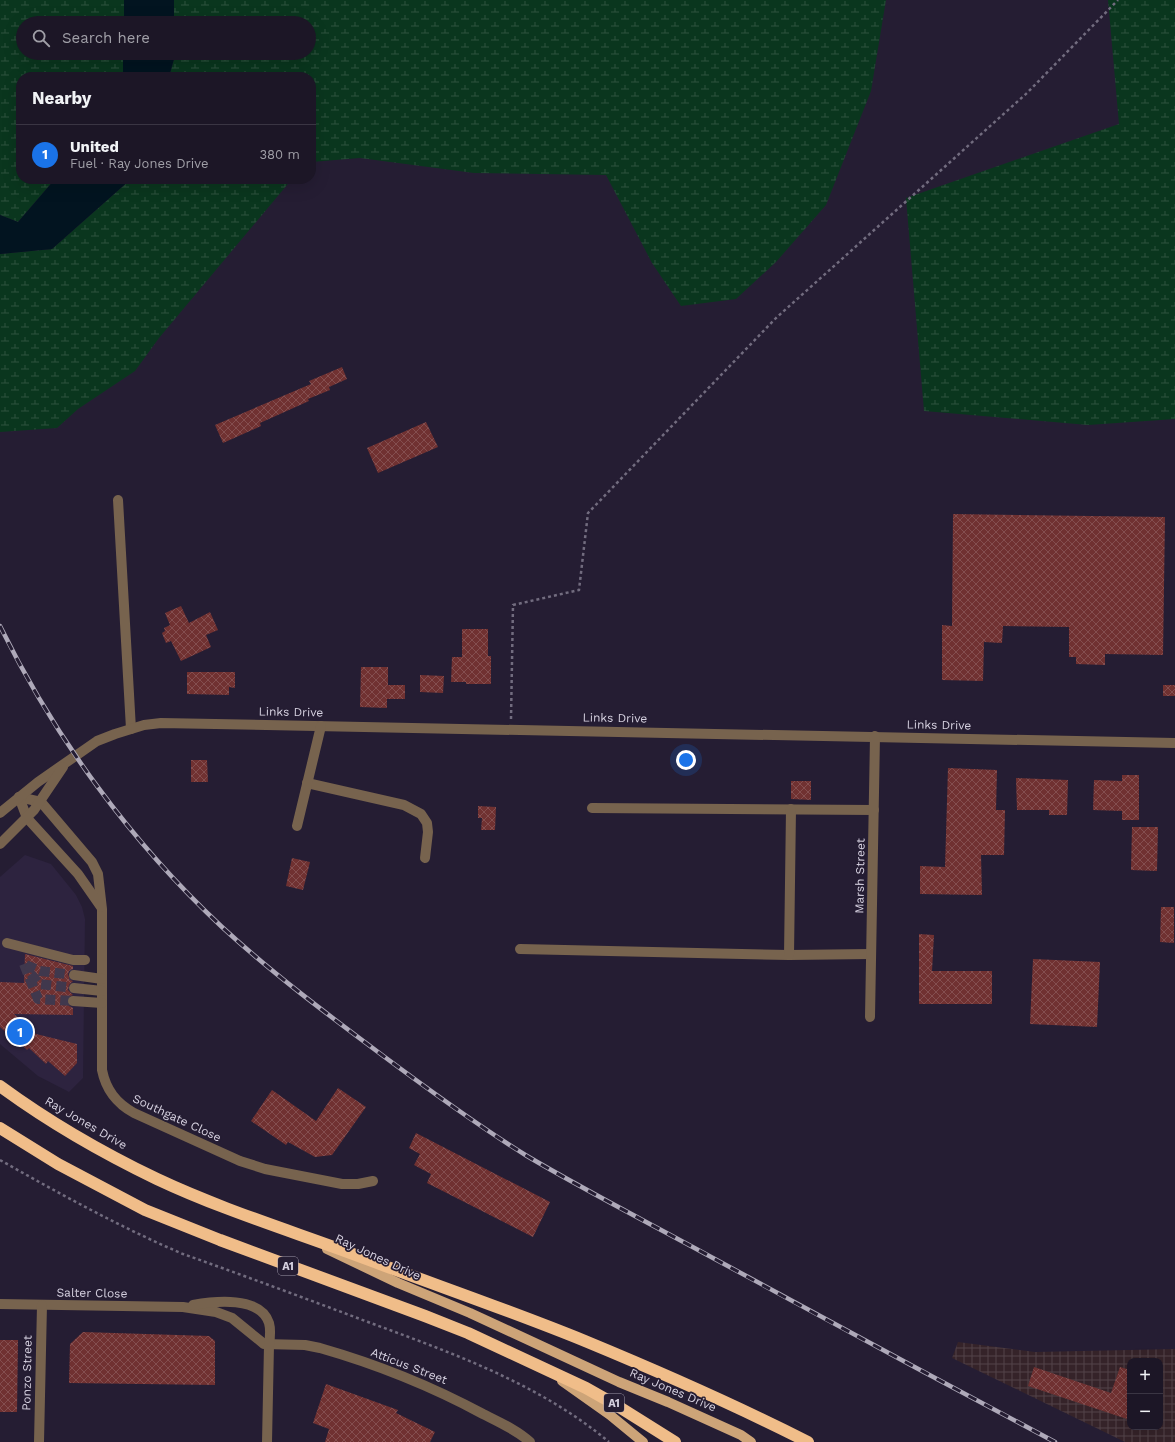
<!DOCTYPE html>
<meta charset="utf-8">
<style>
body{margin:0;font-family:"Work Sans",sans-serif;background:#292332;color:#f1f3f6}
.controls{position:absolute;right:12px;bottom:12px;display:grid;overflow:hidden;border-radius:8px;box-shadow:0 4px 16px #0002}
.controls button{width:36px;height:36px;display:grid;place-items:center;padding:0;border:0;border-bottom:1px solid #3a3543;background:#1c1626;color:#f1f3f6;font:20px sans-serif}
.you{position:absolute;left:686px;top:760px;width:14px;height:14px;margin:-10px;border:3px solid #fff;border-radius:50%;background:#1a73e8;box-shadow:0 0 0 6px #1a73e833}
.badge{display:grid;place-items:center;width:26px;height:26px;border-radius:50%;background:#1a73e8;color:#fff;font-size:13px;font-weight:700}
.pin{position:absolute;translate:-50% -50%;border:2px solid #fff;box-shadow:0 1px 4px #0006}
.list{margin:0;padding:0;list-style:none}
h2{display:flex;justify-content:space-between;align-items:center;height:52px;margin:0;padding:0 16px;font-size:17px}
h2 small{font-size:13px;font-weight:400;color:#a09fa7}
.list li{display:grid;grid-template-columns:26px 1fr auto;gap:12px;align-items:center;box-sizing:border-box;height:60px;padding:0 16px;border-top:1px solid #3a3543}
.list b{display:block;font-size:15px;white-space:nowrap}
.list p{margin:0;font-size:13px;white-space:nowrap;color:#a09fa7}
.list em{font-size:13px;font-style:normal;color:#a09fa7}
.icon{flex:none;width:22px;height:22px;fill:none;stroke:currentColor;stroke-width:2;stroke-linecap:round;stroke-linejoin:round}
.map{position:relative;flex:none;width:1175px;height:1442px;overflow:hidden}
.search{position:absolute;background:#1c1626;box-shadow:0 4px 16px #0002;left:16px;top:16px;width:300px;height:44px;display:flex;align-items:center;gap:10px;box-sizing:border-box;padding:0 14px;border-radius:22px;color:#a09fa7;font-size:15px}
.panel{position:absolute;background:#1c1626;box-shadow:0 4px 16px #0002;left:16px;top:72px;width:300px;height:112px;border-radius:16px}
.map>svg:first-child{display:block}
.built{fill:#2d233f}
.industrial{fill:url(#industrial-grid);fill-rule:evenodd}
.wetland{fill:url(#wetland-marsh)}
.water{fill:#021420}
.building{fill:url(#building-cross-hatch)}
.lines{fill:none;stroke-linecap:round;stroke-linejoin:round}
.minor-tunnel{stroke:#40384d;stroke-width:10;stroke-dasharray:10 5;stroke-linecap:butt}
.path{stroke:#726c7f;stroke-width:2.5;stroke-dasharray:3 3;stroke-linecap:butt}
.minor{stroke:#77634e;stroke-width:10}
.major{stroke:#cda478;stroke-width:10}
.highway{stroke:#f0bd89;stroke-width:12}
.rail-casing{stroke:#aea9b9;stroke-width:4.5}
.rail{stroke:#251d33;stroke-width:3;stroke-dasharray:9;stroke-linecap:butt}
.labels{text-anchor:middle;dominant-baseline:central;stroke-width:3.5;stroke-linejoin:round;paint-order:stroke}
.shield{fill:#251d33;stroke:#a19bac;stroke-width:1}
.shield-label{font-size:11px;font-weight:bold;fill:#d6d1e0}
.street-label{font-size:12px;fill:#d6d1e0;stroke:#251d33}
</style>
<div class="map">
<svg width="1175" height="1442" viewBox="0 0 1175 1442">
<defs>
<pattern id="industrial-grid" width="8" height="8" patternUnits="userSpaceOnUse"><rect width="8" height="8" fill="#352329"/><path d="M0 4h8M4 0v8" fill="none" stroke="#524248"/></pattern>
<pattern id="wetland-marsh" width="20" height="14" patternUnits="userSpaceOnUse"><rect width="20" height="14" fill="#0a361e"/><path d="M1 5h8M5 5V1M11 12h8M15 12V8" fill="none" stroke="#2d523e"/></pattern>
<pattern id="building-cross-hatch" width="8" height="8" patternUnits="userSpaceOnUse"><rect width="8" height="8" fill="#703131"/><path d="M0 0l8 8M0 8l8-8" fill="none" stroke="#844e4f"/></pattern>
</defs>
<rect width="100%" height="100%" fill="#251d33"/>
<!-- built -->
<path class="built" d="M 25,855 L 51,864 L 76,895 L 82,907 L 85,919 L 83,1078 L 69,1092 L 38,1076 L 0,1044 L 0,877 Z"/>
<!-- industrial -->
<path class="industrial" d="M 958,1342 L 1035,1352 L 1175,1349 L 1175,1442 L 1125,1442 L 952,1358 ZM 1130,1361 L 1160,1361 L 1160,1427 L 1130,1427 Z"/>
<!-- wetland -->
<g class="wetland">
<path d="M 0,0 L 124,0 L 124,23 L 23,23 L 23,53 L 123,53 L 123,77 L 21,77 L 21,179 L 55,179 L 18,222 L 0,215 Z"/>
<path d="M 174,0 L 886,0 L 871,91 L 826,205 L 776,262 L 736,299 L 681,306 L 652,263 L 606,175 L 474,173 L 360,158 L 311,162 L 311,77 L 169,77 L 174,59 L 174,53 L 309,53 L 309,23 L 174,23 Z"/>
<path d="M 1108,0 L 1175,0 L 1175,419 L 1088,425 L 924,411 L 906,198 L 1119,124 Z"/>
<path d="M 131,179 L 292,179 L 159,338 L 135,371 L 78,409 L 57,428 L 0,432 L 0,254 L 52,249 Z"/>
</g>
<!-- water -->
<g class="water">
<rect x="124" y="0" width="50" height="23"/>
<path d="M 123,53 L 174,53 L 174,59 L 169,77 L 123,77 Z"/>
<path d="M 55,179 L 131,179 L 52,249 L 0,254 L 0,215 L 18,222 Z"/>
</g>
<!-- building -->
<g class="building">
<path d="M 342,367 L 347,379 L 329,387 L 330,390 L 308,399 L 309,401 L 260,423 L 261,426 L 223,443 L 215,425 L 311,384 L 309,381 Z"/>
<path d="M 426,422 L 438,447 L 378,473 L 367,448 Z"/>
<path d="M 953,514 L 1165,517 L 1163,655 L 1105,654 L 1105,665 L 1076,664 L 1076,657 L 1069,657 L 1069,627 L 1003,626 L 1002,643 L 984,642 L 983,681 L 942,680 L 942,625 L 952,626 Z"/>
<path d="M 181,606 L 189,623 L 210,612 L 218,630 L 206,635 L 211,647 L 181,661 L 171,641 L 166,643 L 162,633 L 165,631 L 164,628 L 170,625 L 165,613 Z"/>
<path d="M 462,629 L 488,629 L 488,656 L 491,656 L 491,684 L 466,684 L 466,682 L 451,682 L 452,657 L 462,657 Z"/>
<path d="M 361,667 L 388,667 L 388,685 L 405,685 L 405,699 L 387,699 L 387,708 L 360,707 Z"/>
<path d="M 187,672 L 235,672 L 235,688 L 229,687 L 229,695 L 187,694 Z"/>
<path d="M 420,675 L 444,676 L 443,693 L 420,692 Z"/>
<rect x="1163" y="685" width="12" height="11"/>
<path d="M 191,760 L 207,760 L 208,782 L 191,782 Z"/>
<path d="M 948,768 L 997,770 L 996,810 L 1005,810 L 1004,855 L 981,855 L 982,895 L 920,894 L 920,866 L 945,867 Z"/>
<path d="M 1122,775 L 1139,775 L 1139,820 L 1122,820 L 1122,811 L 1093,810 L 1094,780 L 1122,781 Z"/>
<path d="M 1016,778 L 1068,780 L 1067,815 L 1049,815 L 1049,810 L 1017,810 Z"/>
<path d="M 791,781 L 811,781 L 811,800 L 791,799 Z"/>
<path d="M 478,806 L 496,807 L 495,830 L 481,830 L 482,818 L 478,818 Z"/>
<path d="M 1132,827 L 1158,827 L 1157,871 L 1131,870 Z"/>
<path d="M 292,858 L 310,862 L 303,890 L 286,886 Z"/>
<path d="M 1161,907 L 1174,907 L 1174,943 L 1160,942 Z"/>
<path d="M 919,934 L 934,935 L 932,971 L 992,971 L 992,1004 L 919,1004 Z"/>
<path d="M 25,954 L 73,966 L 73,969 L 69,971 L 68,974 L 70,980 L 73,981 L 69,985 L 68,990 L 73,995 L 68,997 L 67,1001 L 69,1006 L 73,1008 L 73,1015 L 14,1014 L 36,1034 L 77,1044 L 77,1063 L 65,1076 L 48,1061 L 46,1064 L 29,1048 L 27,1050 L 19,1042 L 18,1043 L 0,1027 L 0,982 L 24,983 Z"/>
<path d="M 1033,959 L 1100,962 L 1097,1027 L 1030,1024 Z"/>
<path d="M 338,1088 L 366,1107 L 332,1155 L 315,1157 L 288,1142 L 286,1145 L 251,1121 L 272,1090 L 316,1121 Z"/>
<path d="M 416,1133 L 550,1202 L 533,1237 L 427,1183 L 431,1174 L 414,1165 L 420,1154 L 409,1148 Z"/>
<path d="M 83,1332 L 209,1336 L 215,1341 L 215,1385 L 69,1383 L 70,1344 Z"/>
<path d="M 0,1340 L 18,1340 L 17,1412 L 0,1412 Z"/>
<path d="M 1034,1367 L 1111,1393 L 1120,1367 L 1130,1370 L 1130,1420 L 1028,1386 Z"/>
<path d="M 326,1384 L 398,1410 L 396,1413 L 435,1432 L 430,1442 L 325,1442 L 329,1429 L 313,1423 Z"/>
</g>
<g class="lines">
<!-- minor-tunnel -->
<g class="minor-tunnel">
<path d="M 24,964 L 38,999 L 73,1001"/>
<path d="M 26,965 L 40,971 L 74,975"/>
<path d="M 31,974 L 39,984 L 74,988"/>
</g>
<!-- path -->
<g class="path">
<path d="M 511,719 L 513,605 L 579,590 L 588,513 L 776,318 L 1027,93 L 1118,0"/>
<path d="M 0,1160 C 60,1194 120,1227 183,1254 C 245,1276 307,1299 368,1322 C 452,1353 540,1384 609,1442"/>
</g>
<!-- minor -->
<g class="minor">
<path d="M 118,500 L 131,729"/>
<path d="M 307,783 L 404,805 L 421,814 L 427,823 L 428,832 L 425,858"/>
<path d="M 19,797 L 41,802 L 92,862 L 98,874 L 102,909 L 102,1070 C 106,1090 116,1103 134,1113 L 240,1161 L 265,1169 L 342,1184 L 358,1184 L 373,1181"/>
<path d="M 19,797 L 27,818 L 78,874 L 101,907"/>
<path d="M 592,808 L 874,810"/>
<path d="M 0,813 L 38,782 L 97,741 L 115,734 L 144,725 L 161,723 L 1175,743"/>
<path d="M 297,826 L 321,726"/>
<path d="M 0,844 L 34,810 L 63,767"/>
<path d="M 7,943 L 73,960 L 85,960"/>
<path d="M 520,949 L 789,955 L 871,954"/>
<path d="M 789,955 L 791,809"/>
<path d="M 74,975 L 102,979"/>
<path d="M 74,988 L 102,991"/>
<path d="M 73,1001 L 102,1003"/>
<path d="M 870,1017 L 875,736"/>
<path d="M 0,1304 L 183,1307 L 216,1312 L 232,1318 L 264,1344 L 305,1345 L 320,1348 C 376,1364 431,1386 483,1414 C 499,1422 517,1430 530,1442"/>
<path d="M 193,1305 C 215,1301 260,1296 269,1323 C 271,1330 270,1338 269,1345 L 267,1442"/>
<path d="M 39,1442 L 42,1305"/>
</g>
<!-- major -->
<g class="major">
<path d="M 327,1249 L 398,1283 L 470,1313 L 619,1382 L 668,1402 L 741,1435 L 751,1442"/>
<path d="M 562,1381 L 610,1415 L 643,1442"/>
</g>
<!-- highway -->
<g class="highway">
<path d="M 0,1086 C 49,1122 103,1153 157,1179 C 225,1211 298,1233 369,1260 C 441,1287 514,1312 585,1341 C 660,1372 735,1405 808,1442"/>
<path d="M 0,1128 L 58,1164 L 145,1210 L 220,1240 L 425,1316 L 468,1333 L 586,1388 L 616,1405 L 675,1442"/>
</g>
<defs>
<path id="rail" d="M 0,626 C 55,738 131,842 222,927 C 272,973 327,1014 382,1055 C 429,1090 477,1125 527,1156 C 588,1192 651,1224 713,1258 C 826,1320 941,1381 1055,1442"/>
</defs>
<!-- rail casing -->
<use href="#rail" class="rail-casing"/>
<!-- rail -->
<use href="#rail" class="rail"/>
</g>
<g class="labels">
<!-- shield labels -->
<g class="shield">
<rect x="278" y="1257" width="20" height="18" rx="3"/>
<rect x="604" y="1394" width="20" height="18" rx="3"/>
</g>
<g class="shield-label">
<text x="288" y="1266">A1</text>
<text x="614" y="1403">A1</text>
</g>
<!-- street labels -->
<g class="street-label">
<text transform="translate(291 712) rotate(1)">Links Drive</text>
<text transform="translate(615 718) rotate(1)">Links Drive</text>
<text transform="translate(939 725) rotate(1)">Links Drive</text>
<text transform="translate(860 876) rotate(-89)">Marsh Street</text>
<text transform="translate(177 1118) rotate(25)">Southgate Close</text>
<text transform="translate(86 1123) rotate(30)">Ray Jones Drive</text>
<text transform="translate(378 1257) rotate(25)">Ray Jones Drive</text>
<text transform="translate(92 1293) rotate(1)">Salter Close</text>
<text transform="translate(409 1366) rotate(21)">Atticus Street</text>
<text transform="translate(27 1373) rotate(-89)">Ponzo Street</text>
<text transform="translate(673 1390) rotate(23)">Ray Jones Drive</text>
</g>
</g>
</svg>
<div class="controls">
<button>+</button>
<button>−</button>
</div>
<div class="you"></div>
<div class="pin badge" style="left:20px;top:1032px">1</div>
<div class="search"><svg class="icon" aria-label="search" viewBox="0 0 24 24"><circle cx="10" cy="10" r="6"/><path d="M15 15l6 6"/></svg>Search here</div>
<section class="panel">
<h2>Nearby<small></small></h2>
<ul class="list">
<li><span class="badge">1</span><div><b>United</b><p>Fuel · Ray Jones Drive</p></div><em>380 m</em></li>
</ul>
</section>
</div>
